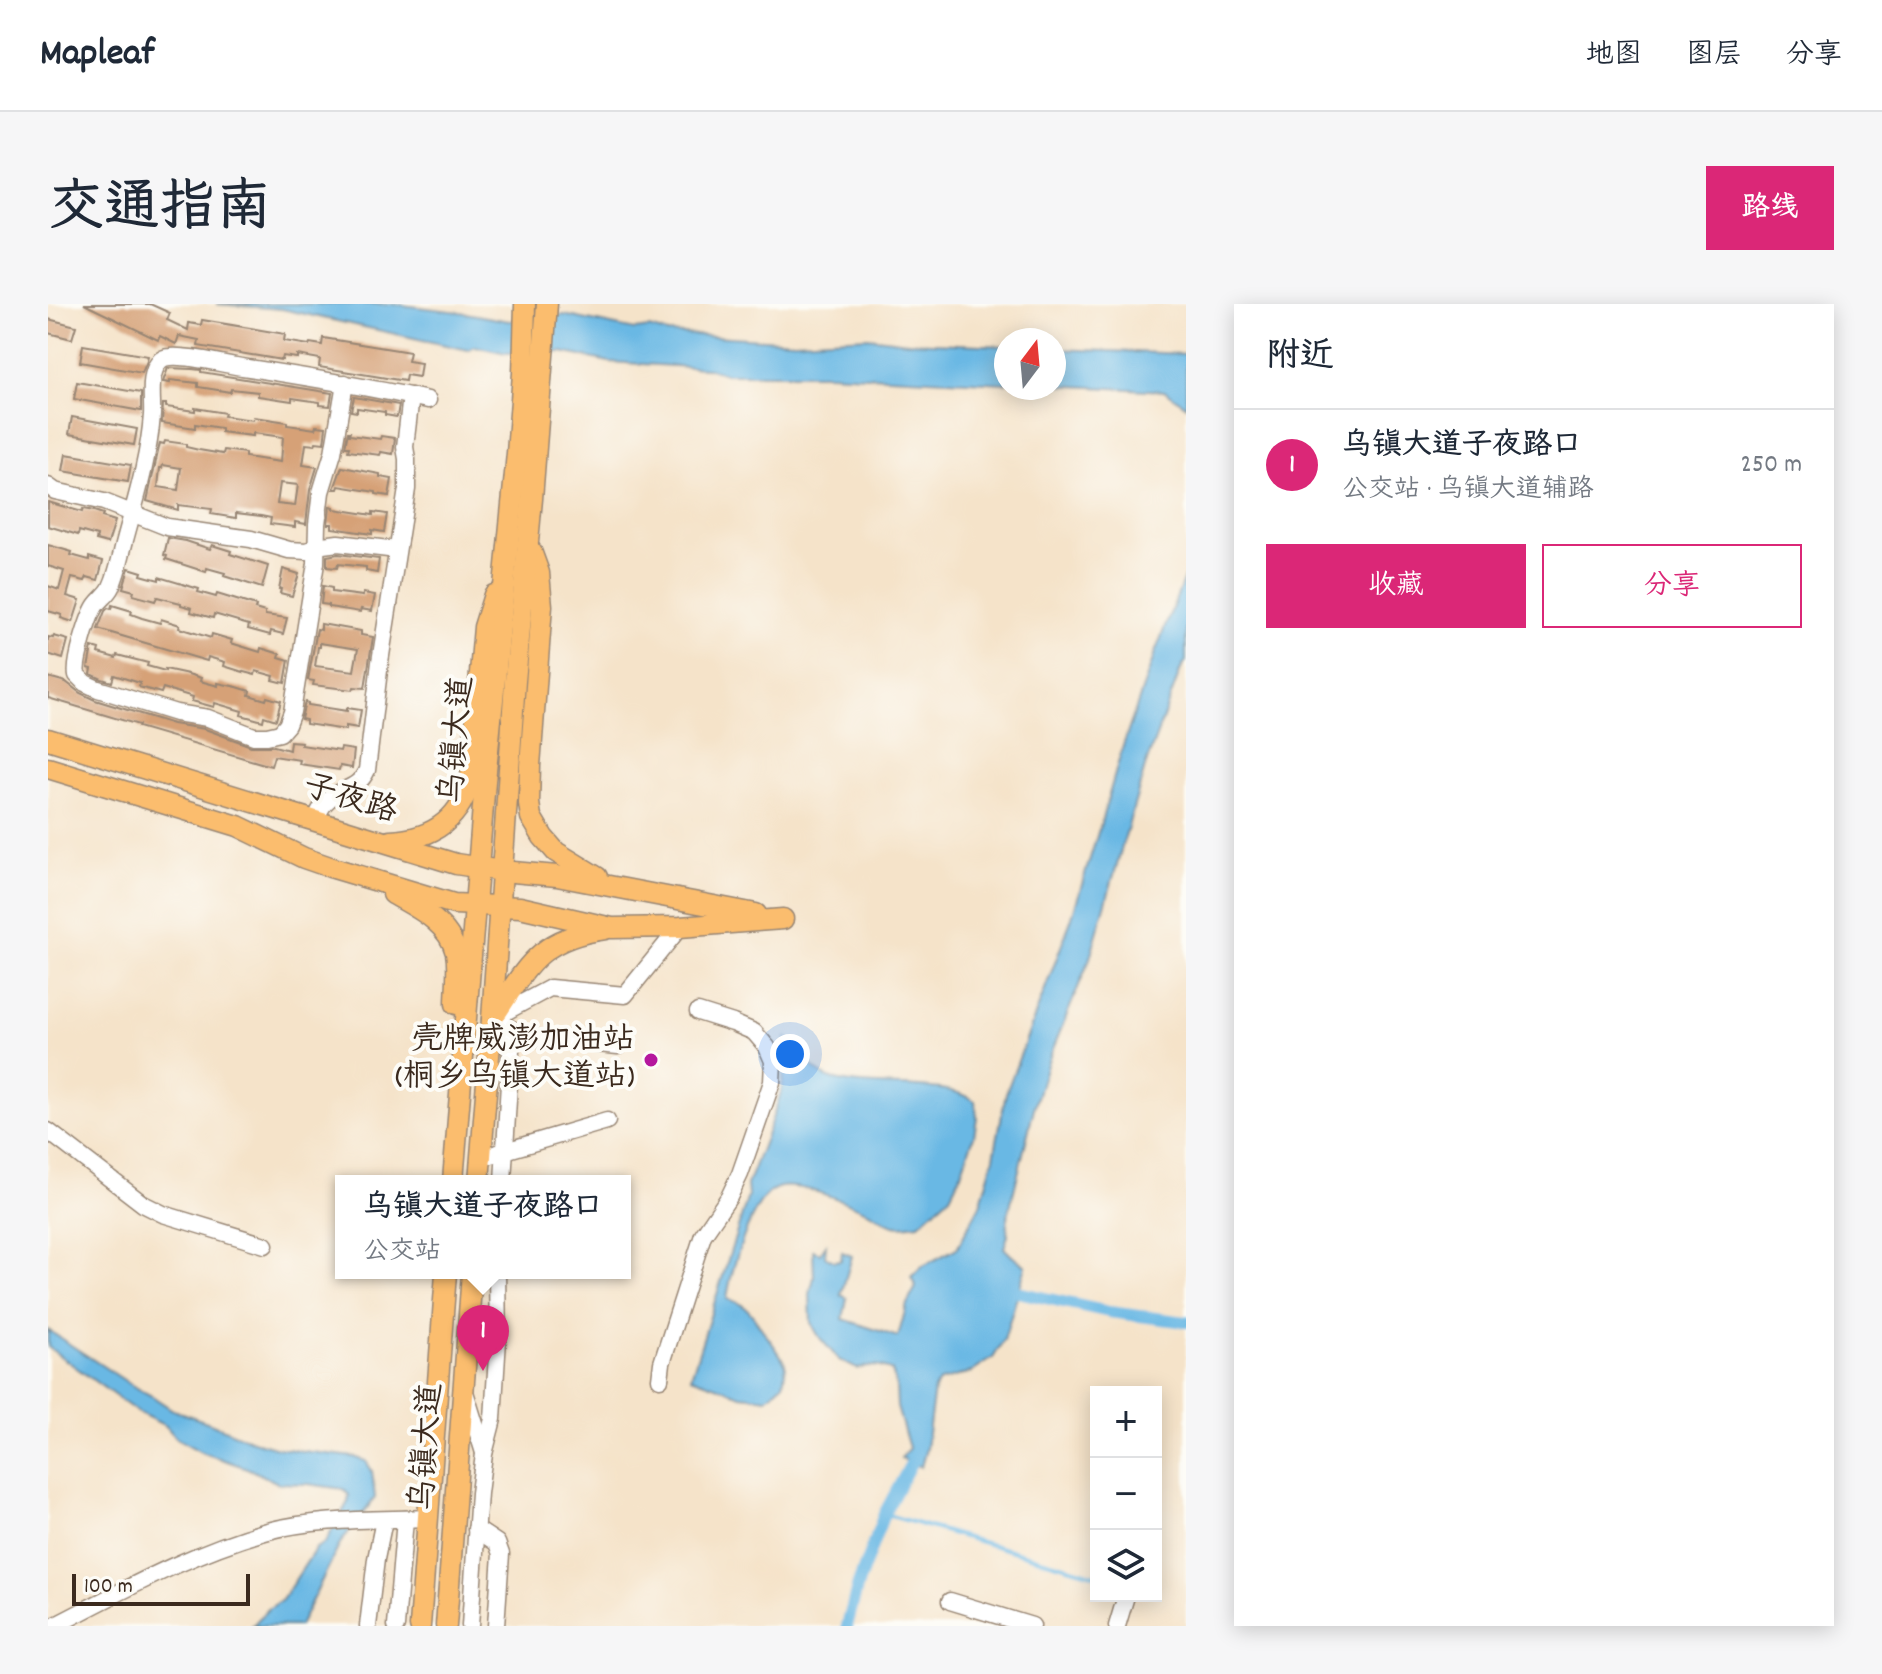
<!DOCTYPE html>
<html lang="zh">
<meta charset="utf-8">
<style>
body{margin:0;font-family:Dekko,"LXGW WenKai TC",sans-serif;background:#f6f6f7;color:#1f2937}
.controls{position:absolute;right:24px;bottom:24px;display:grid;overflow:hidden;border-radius:0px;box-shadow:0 4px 20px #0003}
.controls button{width:72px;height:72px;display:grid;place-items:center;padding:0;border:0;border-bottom:2px solid #e0e1e3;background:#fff;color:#1f2937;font:40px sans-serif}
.compass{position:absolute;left:946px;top:24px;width:72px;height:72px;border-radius:50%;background:#fff;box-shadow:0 4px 20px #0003;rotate:16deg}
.scale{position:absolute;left:24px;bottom:20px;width:178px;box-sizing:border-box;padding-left:8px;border:4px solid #3b2a1e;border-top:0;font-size:22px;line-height:28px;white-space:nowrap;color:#3b2a1e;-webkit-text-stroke:6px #fdfcf7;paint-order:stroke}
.you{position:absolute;left:742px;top:750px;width:28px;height:28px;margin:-20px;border:6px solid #fff;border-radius:50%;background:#1a73e8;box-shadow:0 0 0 12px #1a73e833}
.badge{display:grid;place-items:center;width:52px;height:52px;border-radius:50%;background:#db2777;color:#fff;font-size:26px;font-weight:700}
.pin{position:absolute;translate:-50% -66px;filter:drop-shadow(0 2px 4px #0008)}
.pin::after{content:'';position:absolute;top:42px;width:28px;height:24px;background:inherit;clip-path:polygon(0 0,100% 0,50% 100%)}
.popup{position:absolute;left:287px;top:871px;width:296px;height:104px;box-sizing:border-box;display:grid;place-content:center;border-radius:0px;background:#fff;filter:drop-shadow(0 2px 6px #0005);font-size:26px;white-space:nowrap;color:#747a83}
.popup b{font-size:30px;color:#1f2937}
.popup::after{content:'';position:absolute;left:50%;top:100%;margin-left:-16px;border:16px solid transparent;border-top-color:#fff}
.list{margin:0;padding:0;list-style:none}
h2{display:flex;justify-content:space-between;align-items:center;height:104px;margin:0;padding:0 32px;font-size:34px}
h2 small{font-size:26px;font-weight:400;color:#747a83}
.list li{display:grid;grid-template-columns:52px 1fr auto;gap:24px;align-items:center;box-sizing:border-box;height:112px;padding:0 32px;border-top:2px solid #e0e1e3}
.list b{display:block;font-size:30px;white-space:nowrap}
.list p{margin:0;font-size:26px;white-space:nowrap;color:#747a83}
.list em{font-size:26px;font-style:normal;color:#747a83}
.actions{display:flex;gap:16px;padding:24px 32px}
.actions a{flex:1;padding:18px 0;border:2px solid #db2777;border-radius:0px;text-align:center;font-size:28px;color:#db2777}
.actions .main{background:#db2777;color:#fff}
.icon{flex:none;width:44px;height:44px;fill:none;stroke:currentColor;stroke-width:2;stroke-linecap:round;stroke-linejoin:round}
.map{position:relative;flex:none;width:1138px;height:1322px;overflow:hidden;border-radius:0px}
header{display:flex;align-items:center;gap:48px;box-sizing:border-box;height:112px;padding:0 40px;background:#fff;border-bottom:2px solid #e0e1e3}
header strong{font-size:38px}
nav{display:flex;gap:44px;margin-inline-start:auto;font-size:28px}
.intro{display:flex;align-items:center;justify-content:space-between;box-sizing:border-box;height:192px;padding:0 48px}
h1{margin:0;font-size:56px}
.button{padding:20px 36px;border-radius:0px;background:#db2777;color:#fff;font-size:28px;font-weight:700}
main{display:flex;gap:48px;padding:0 48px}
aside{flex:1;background:#fff;border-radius:0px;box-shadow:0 4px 20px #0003}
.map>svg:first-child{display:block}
.water{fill:#69b8e4;stroke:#527181;stroke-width:2}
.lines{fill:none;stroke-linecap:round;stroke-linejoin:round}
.stream{stroke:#69b8e4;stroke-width:4}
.canal{stroke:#69b8e4;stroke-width:12}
.building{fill:#d6a177;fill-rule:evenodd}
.minor-casing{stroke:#988674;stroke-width:19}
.major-casing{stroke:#988674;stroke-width:23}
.minor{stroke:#fff;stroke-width:16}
.major{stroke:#fbbd6e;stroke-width:20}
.poi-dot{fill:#b5179e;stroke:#fdfcf7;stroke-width:3}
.labels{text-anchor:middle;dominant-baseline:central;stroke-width:8;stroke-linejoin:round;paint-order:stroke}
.street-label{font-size:32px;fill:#3b2a1e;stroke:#fdfcf7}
.poi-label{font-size:32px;fill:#3b2a1e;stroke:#fdfcf7;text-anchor:end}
</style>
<header>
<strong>Mapleaf</strong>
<nav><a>地图</a><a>图层</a><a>分享</a></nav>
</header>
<div class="intro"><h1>交通指南</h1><a class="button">路线</a></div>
<main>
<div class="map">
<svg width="1138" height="1322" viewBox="0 0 1138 1322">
<rect width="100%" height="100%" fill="#fdfcf7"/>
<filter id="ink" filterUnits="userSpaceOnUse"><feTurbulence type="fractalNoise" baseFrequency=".0125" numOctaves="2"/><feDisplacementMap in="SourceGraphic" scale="16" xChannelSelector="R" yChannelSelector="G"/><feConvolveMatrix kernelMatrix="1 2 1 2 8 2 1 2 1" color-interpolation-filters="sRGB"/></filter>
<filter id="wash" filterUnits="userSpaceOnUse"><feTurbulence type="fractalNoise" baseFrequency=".006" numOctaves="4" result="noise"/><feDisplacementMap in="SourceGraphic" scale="32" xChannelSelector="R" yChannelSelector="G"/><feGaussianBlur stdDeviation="1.8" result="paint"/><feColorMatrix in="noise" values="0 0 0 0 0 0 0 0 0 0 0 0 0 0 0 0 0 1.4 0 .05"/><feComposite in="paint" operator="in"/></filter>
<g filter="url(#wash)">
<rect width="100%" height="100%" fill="#f5e3c9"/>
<!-- water -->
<g class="water">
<path d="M 168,0 L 345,0 L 412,8 L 461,17 L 516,11 L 587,26 L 601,24 L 618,29 L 747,37 L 820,33 L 860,38 L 958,42 L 958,79 L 781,70 L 678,70 L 659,64 L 561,58 L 514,48 L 458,49 L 427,42 L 420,46 L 234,5 Z"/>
<path d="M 1006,45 L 1138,50 L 1138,102 L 1118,87 L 1006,81 Z"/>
<path d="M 1138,269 L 1138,357 L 1133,365 L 1098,460 L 1041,657 L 1000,757 L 987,800 L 959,915 L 960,931 L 956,944 L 963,951 L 978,962 L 956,1036 L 945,1054 L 924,1068 L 892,1077 L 886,1085 L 878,1144 L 873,1163 L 853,1154 L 861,1144 L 849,1103 L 848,1081 L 844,1067 C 832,1061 821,1061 809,1065 L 791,1056 L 772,1034 L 763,1019 L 762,990 L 766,973 L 765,946 L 772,949 L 778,941 L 777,952 L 786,957 L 793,956 L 794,948 L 804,952 L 793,991 L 799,994 L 795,1015 L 850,1033 L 859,1000 L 868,983 L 863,973 L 873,963 L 909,944 L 932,901 L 946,853 L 958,789 L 1023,616 L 1052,522 L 1075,442 L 1107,349 Z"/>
<path d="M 738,733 C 756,740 755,764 781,774 C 821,788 895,774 927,797 L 929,813 L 926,832 L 912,872 L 902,892 L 871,920 C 864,921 853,923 846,921 C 837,919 828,910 819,907 C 798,898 750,877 729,884 C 703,893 682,970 679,995 C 702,1001 704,1012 716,1028 C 724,1039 732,1049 738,1061 L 735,1080 L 719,1094 L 693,1091 L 643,1073 L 700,892 L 699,881 C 711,849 725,817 734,784 C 738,767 733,749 738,733 Z"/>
<path d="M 0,1026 L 85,1082 L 104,1092 L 125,1106 L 162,1119 L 202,1136 L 230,1144 L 306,1153 L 318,1157 L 324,1167 L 327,1194 L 293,1238 L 251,1322 L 204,1322 L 220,1305 L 234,1296 L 268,1244 L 277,1239 L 300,1198 L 301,1191 L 295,1185 L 260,1180 L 230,1179 L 199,1164 L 153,1148 L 128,1134 L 118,1122 L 89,1108 L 0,1043 Z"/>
</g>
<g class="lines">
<!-- stream -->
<path class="stream" d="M 836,1210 L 1048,1271"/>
<!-- canal -->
<g class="canal">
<path d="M 956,985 L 1061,1008 L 1138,1018"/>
<path d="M 799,1322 L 810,1280 L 836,1210 L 869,1148"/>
</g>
</g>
<g id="blocks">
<!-- building -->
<g class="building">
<path d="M 36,0 L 102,0 L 122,9 L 119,16 L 140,26 L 141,19 L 153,21 L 154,16 L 237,30 L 236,37 L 261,41 L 262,39 L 274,41 L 275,34 L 362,48 L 360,57 L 373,59 L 371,73 L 358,71 L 357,77 L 271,63 L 272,55 L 249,51 L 249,54 L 235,52 L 234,56 L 150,42 L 151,36 L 131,32 L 128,40 L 112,32 L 110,36 Z"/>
<path d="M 0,15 L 28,22 L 24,35 L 0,29 Z"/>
<path d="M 35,41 L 100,52 L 99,57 L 94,69 L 32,58 Z"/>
<path d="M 120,64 L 144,65 L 153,66 L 153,68 L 284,89 L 282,102 L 272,101 L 272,98 L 244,94 L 244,97 L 210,92 L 210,88 L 183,85 L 182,88 L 170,86 L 150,83 L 150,79 L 122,76 L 122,79 L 115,78 Z"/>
<path d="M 29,78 L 93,89 L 93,107 L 26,95 Z"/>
<path d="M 306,93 L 351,101 L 349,113 L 337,111 L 337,108 L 309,104 L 309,108 L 303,107 Z"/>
<path d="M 115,100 L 118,100 L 118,103 L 147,107 L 147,104 L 177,109 L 176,112 L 205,116 L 206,113 L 220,115 L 239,118 L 239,121 L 267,125 L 268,122 L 278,123 L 276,139 L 268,138 L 267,141 L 258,140 L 255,161 L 269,163 L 262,186 L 258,220 L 247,218 L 247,223 L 222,220 L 223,214 L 213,212 L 188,209 L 188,214 L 163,210 L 164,205 L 130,201 L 130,206 L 99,197 L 112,139 L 116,140 L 117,137 L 138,140 L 138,143 L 151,146 L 175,150 L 176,146 L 197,149 L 197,153 L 233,158 L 235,133 L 205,129 L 205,132 L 173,128 L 173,124 L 147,120 L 147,124 L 141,123 L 114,119 ZM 115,161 L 133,164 L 130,186 L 110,183 L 112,164 L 114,164 ZM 232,179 L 250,181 L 247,202 L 229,200 Z"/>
<path d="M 24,113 L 89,125 L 86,141 L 21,130 Z"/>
<path d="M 300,128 L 302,128 L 301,131 L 332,135 L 333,132 L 347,134 L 345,150 L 333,148 L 332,151 L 300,147 L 301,143 L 297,143 Z"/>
<path d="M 18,150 L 83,161 L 80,178 L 15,167 Z"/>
<path d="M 294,163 L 332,170 L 332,173 L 344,175 L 341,192 L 328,190 L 328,188 L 291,182 L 290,185 L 286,185 Z"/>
<path d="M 0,198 L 34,208 L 35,205 L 46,207 L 55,210 L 54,213 L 67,217 L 60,239 L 48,236 L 49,232 L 31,227 L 30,231 L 0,222 Z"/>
<path d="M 282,202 L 286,203 L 286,205 L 325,211 L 325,208 L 339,210 L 336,228 L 324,226 L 324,230 L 284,224 L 284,220 L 280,220 Z"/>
<path d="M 120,234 L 138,237 L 162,245 L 164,241 L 183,247 L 182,250 L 220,262 L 214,284 L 176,272 L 177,269 L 159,264 L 158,268 L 118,255 L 119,252 L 116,251 Z"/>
<path d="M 0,241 L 24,248 L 23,251 L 41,256 L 41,253 L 55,257 L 50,276 L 39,273 L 37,277 L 24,274 L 19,292 L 32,296 L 25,318 L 13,314 L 14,311 L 0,307 L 0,282 L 11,286 L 16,267 L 0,262 Z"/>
<path d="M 290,250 L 331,255 L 329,269 L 318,267 L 318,263 L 290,260 L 289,264 L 279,263 L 279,252 Z"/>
<path d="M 81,264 L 94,268 L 93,271 L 111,276 L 111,273 L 151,285 L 150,288 L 168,293 L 169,290 L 208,302 L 207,305 L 217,308 L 217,311 L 239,314 L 235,330 L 223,327 L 222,331 L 200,325 L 201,321 L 190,318 L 190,317 L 166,310 L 165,314 L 143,308 L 144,304 L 133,301 L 133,299 L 109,293 L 107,297 L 85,291 L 86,287 L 75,284 Z"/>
<path d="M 235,265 L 251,270 L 244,292 L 232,289 L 233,285 L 231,285 Z"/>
<path d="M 275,282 L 284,284 L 284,288 L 315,292 L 315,289 L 327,291 L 324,307 L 313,305 L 312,308 L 281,303 L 281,301 L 273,300 Z"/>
<path d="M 64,301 L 84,307 L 83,310 L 94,314 L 112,319 L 113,315 L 132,321 L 131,324 L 163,334 L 164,330 L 184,336 L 183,339 L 212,348 L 213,344 L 232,350 L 231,353 L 241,356 L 237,379 L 225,376 L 226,372 L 208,367 L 207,371 L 192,367 L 176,362 L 177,358 L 160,353 L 159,357 L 50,325 L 57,307 L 60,304 L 63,305 Z"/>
<path d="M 273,320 L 313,327 L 313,331 L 325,333 L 317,384 L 306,383 L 305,386 L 265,381 L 266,377 L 260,376 L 269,325 L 273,326 ZM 272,339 L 310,345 L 306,367 L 267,362 L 270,343 L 272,343 Z"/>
<path d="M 6,332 L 20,336 L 15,355 L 0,350 L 0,333 L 5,334 Z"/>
<path d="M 44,343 L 51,345 L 50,349 L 68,354 L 69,351 L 100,359 L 99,362 L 117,367 L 117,365 L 140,370 L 153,374 L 152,377 L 170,382 L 170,379 L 189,383 L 202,387 L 201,391 L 218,396 L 219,393 L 233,397 L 228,416 L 216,412 L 215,417 L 193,411 L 194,407 L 167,399 L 166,403 L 144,397 L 145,393 L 115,384 L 113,389 L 91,383 L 92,379 L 66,371 L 64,378 L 54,375 L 43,370 L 44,365 L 40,364 Z"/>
<path d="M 0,373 L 18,378 L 32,389 L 47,396 L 125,420 L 157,425 L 203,442 L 226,442 L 241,446 L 242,437 L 254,438 L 253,441 L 292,447 L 293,444 L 306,446 L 304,464 L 292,462 L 291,466 L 251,460 L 252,456 L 226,452 L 223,462 L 90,423 L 91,421 L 0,394 Z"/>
<path d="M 257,398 L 260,399 L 260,401 L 299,407 L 299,404 L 313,406 L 310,424 L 298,422 L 298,426 L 258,420 L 258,416 L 253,415 Z"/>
</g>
</g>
</g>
<g filter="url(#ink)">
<use href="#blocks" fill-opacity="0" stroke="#988674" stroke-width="2"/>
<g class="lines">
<defs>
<g id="minor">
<path d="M 297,79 L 285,149 L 273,188 L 269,220 L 268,259 L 244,408 L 239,421 L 232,429 L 219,432 L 206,432 L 160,414 L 128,409 L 50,385 L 37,379 L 29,371 C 26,359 41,311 48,301 C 53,294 60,290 63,283 C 70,268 73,251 77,236 C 88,195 101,153 104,111 C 105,95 100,72 111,58 C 114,54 118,53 122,53 C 139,51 170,59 188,62 C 252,72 317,82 380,96"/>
<path d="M 0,182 L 7,187 L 56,198 L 119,223 L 203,235 L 241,246 L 259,247 L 275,241 L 290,239 L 349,246"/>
<path d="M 267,517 C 270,511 272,504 277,499 C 291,483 309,488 319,466 L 332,358 L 359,185 L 359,155 L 357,143 L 363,92"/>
<path d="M 446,714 L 502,684 L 577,691 L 632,623"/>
<path d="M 444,715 L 463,747 L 455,877"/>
<path d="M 446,716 L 479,733 L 570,742"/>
<path d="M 0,827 L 95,900 L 115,910 L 217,941"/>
<path d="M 433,854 L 559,817"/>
<path d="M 612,1075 L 614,1059 L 655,931 L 681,893 L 692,870 L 724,778 L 725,757 L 719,743 L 706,728 L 685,719 L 650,708"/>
<path d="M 418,1091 L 436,1149"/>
<path d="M 428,1225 L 449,1239 L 453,1250 L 448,1322"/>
<path d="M 902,1297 L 984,1322"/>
<path d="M 6,1322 C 76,1286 144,1248 220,1227 C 269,1214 329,1216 380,1214"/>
<path d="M 320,1322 L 328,1255 L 336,1216"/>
<path d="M 348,1322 L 357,1215"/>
<path d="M 422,1322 L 431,1189 L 436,1150 L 445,1115 L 450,1035 L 449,969"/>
<path d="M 1069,1322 L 1078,1292"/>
</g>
<g id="major">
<path d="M 483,247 L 491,269 L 494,302 L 482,462 L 481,499 L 483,513 L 495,533 L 508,548 L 549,573"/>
<path d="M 0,435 L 408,560 L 454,567 L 509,572 L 708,610"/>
<path d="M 0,464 L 190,522 L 256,554 L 282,563 L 406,600 L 472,603 L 564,624 L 632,623 L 735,615"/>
<path d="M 342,537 C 385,535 415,514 423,471 L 436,323 L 446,291"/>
<path d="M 345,590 C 370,604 401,619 408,649 C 411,665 408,684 408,700"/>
<path d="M 444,715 C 479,663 490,634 557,625"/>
<path d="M 405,877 L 437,477 L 469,149 L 475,69 L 477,0"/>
<path d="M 431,877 L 444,715 L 467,377 L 484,195 L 499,0"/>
<path d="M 372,1322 L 398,969"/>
<path d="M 398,1322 L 424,969"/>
</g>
</defs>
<!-- minor casing -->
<use href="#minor" class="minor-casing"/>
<!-- major casing -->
<use href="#major" class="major-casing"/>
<!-- minor -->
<use href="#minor" class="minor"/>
<!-- major -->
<use href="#major" class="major"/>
</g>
</g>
<!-- markers -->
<circle class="poi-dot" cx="603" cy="756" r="8"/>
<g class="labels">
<!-- street labels -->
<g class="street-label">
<text transform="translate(411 436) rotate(-85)">乌镇大道</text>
<text transform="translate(302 497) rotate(17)">子夜路</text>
<text transform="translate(381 1143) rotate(-86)">乌镇大道</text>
</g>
<!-- poi labels -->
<g class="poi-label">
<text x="587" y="738">壳牌威澎加油站<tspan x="587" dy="37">(桐乡乌镇大道站)</tspan></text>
</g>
</g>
</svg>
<div class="controls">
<button>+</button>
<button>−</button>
<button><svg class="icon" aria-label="layers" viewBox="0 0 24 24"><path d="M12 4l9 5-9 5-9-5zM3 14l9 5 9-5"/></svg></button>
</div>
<svg class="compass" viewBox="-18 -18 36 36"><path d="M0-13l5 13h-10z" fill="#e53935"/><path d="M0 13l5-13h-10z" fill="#747a83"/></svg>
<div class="scale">100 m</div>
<div class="you"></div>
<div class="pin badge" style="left:435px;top:1067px">1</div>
<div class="popup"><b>乌镇大道子夜路口</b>公交站</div>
</div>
<aside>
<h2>附近<small></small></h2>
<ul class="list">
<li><span class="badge">1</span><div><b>乌镇大道子夜路口</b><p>公交站 · 乌镇大道辅路</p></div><em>250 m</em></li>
</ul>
<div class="actions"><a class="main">收藏</a><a>分享</a></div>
</aside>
</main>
